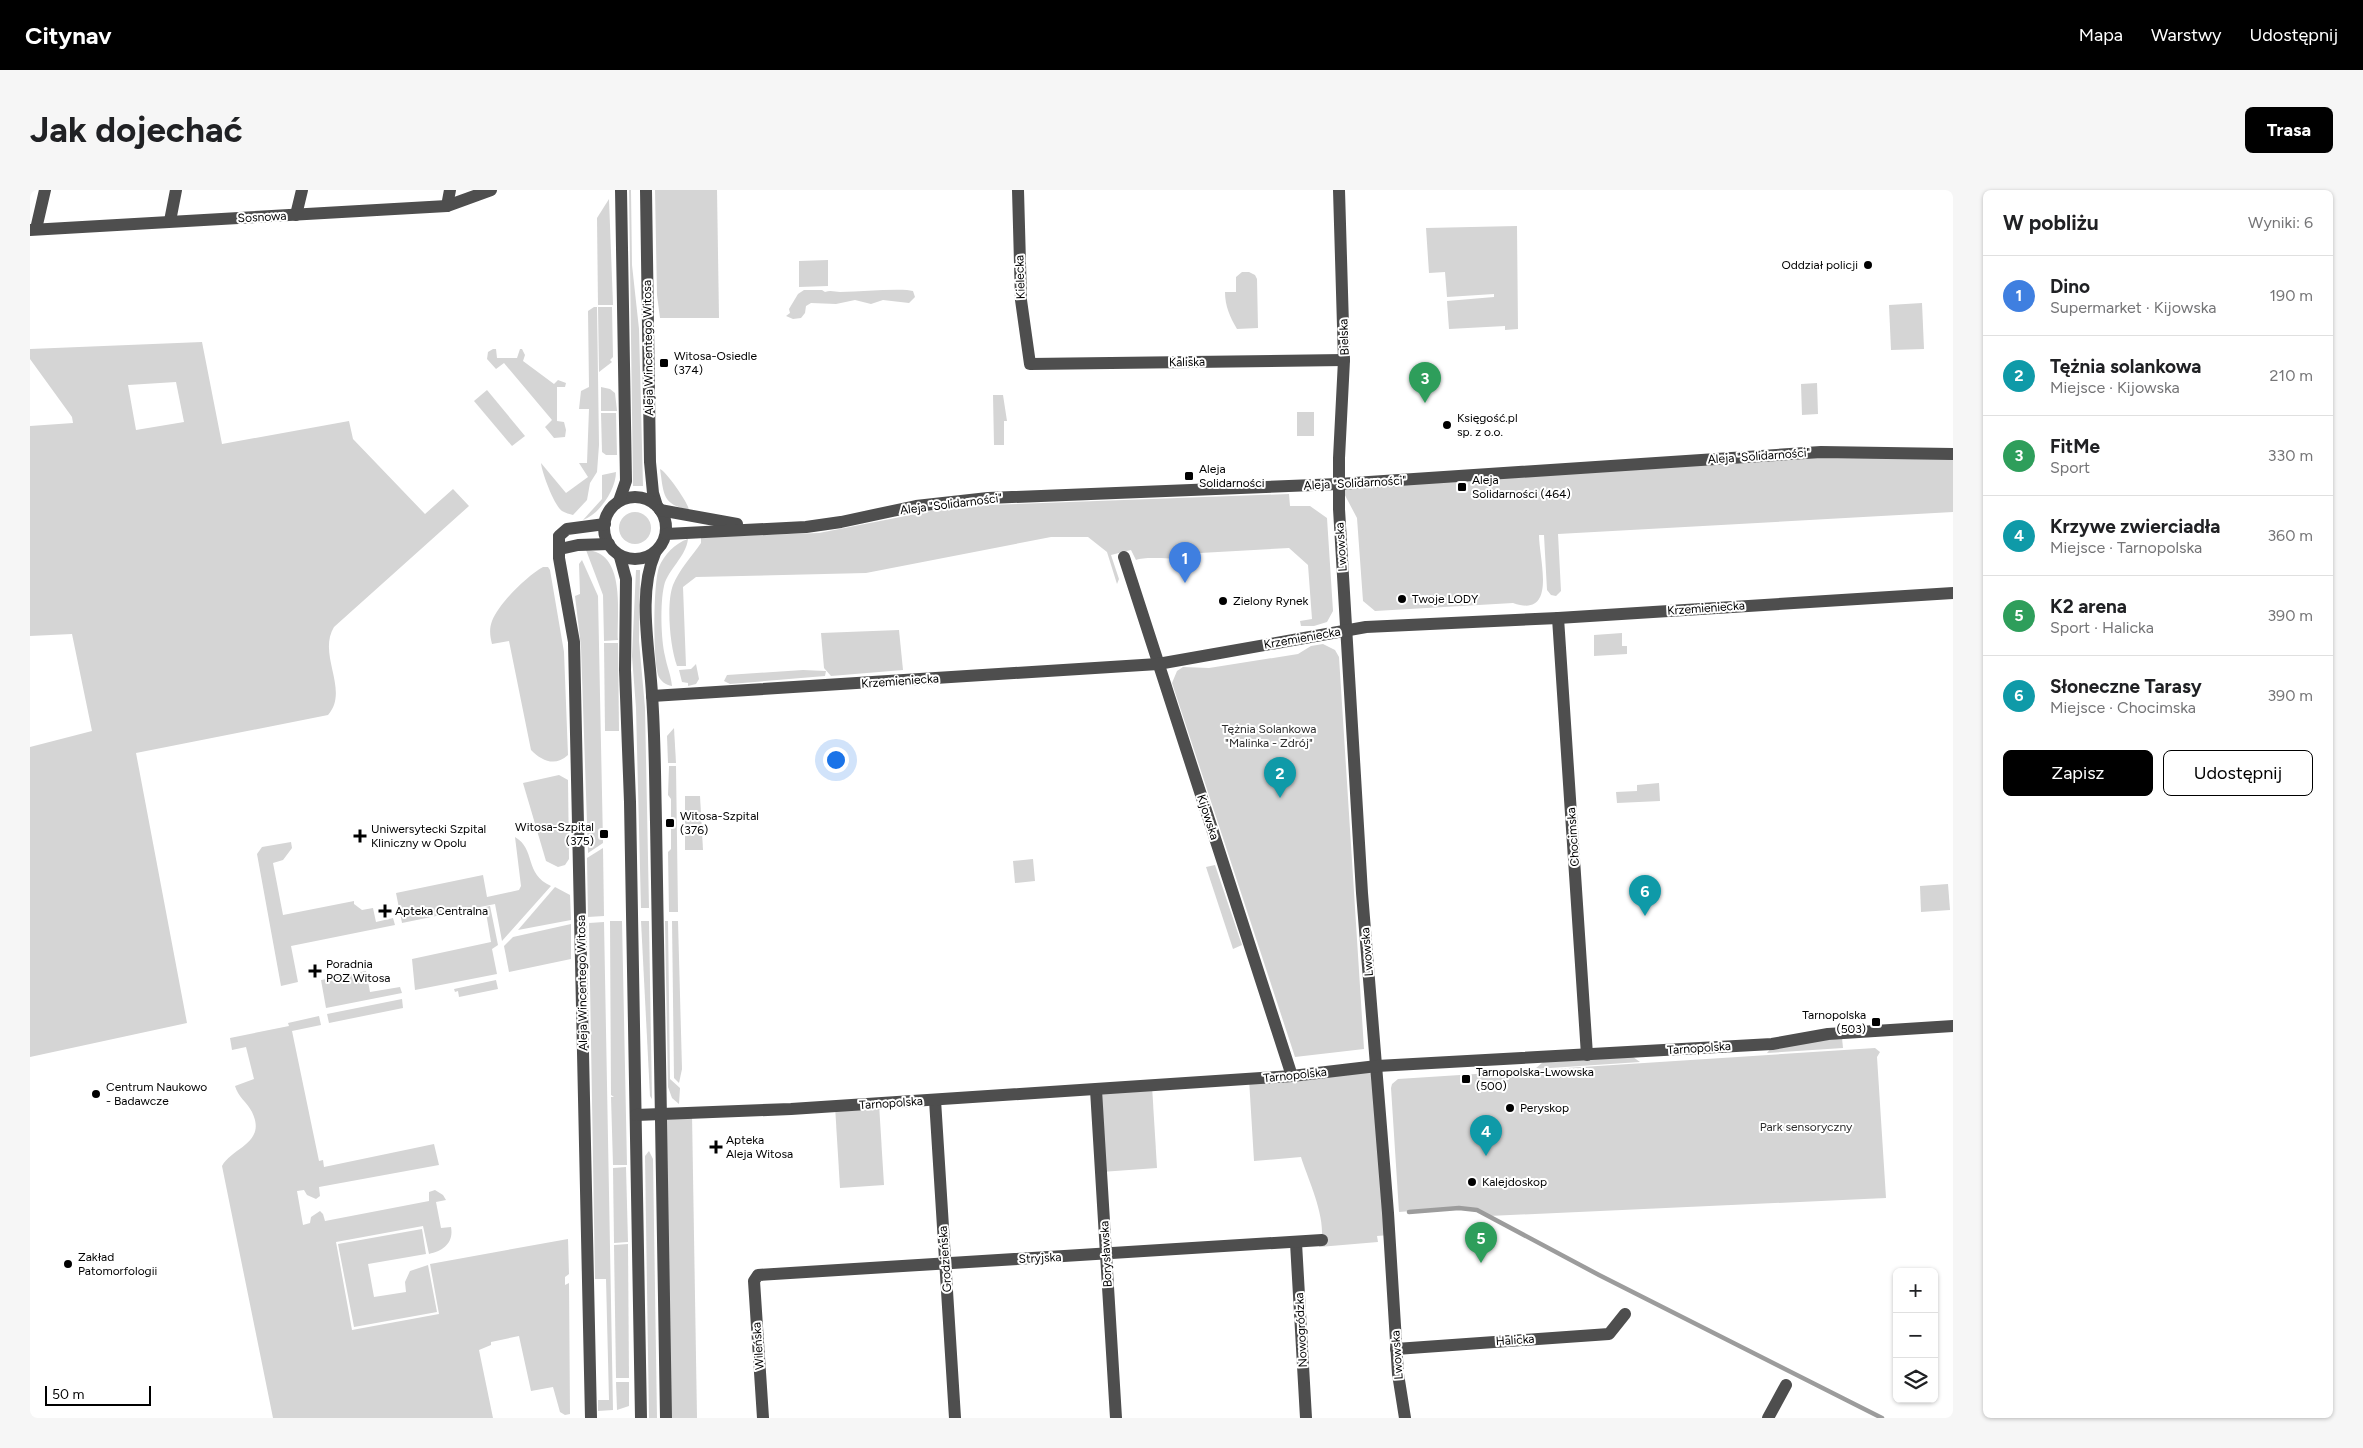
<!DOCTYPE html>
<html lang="pl">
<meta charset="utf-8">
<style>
body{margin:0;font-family:Figtree,sans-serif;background:#f6f6f6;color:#202124}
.controls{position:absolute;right:15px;bottom:15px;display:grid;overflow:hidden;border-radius:8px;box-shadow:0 1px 4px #0004}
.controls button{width:45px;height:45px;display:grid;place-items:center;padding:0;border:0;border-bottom:1px solid #e0e0e0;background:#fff;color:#202124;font:25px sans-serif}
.scale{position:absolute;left:15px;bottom:12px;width:106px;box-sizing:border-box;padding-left:5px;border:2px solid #000;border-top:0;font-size:14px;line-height:18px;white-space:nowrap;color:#000;-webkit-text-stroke:4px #fff;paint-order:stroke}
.you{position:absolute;left:805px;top:569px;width:18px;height:18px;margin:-12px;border:4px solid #fff;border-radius:50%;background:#1a73e8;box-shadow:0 0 0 8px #1a73e833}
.badge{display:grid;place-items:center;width:32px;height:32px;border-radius:50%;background:#000;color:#fff;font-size:16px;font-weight:700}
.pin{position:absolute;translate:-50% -41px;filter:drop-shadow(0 1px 2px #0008)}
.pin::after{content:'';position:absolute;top:26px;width:18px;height:15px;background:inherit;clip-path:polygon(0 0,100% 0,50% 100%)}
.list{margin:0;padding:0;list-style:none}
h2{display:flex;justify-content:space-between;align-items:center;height:65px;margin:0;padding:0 20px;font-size:21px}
h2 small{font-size:16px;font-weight:400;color:#757577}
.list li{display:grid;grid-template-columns:32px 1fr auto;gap:15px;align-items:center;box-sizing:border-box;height:80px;padding:0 20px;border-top:1px solid #e0e0e0}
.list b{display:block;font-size:19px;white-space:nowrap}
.list p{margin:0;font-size:16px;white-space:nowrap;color:#757577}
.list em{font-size:16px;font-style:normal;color:#757577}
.actions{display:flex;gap:10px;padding:15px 20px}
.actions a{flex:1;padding:11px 0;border:1px solid #000;border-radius:8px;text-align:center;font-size:18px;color:#000}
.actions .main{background:#000;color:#fff}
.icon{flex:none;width:28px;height:28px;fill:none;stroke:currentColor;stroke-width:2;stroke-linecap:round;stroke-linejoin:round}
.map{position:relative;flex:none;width:1923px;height:1228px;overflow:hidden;border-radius:8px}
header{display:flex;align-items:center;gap:30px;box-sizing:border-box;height:70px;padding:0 25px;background:#000;color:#fff}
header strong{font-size:24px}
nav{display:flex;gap:28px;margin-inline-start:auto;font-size:18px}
.intro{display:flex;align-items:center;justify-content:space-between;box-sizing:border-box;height:120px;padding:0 30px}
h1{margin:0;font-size:35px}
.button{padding:12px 22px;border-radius:8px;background:#000;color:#fff;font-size:18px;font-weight:700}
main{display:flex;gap:30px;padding:0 30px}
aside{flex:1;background:#fff;border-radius:8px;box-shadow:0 1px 4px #0004}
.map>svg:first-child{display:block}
.green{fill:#d5d5d5;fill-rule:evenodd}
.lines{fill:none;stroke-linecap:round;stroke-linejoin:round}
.stream{stroke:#9c9c9c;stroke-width:4.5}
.minor{stroke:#4e4e4e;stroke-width:12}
.poi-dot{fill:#000;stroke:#fff;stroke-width:2}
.labels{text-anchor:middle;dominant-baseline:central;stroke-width:4;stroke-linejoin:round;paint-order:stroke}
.street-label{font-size:12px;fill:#000;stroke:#fff}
.poi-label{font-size:12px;fill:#000;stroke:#fff;text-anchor:start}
.park-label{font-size:12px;fill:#2c2c2c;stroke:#fff}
</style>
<header>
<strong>Citynav</strong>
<nav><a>Mapa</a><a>Warstwy</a><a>Udostępnij</a></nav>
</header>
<div class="intro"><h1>Jak dojechać</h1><a class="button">Trasa</a></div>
<main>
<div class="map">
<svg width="1923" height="1228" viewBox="0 0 1923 1228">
<rect width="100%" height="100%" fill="#fff"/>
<!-- green -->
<g class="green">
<path d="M 599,0 L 601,0 L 602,75 L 609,139 L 613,296 L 603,296 Z"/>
<path d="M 625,0 L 687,0 L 689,128 L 630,128 L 627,105 Z"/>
<path d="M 579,9 L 583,115 L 568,115 L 567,28 Z"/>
<path d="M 1487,36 L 1488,139 L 1475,140 L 1475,136 L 1419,139 L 1417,111 L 1464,107 L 1464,104 L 1417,107 L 1415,82 L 1399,83 L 1396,38 Z"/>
<path d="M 798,70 L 798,96 L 769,97 L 769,71 Z"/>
<path d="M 1219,82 L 1225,85 L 1227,89 L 1228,138 L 1207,139 C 1200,127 1195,116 1195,102 L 1206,102 L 1206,87 L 1212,82 Z"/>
<path d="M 774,100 L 792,100 L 795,102 C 801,100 805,102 810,102 C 832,102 855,99 877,100 L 883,101 L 885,107 L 879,113 L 853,110 L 841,114 L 825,110 L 806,114 L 781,113 L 776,116 L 775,123 L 771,128 L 763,129 L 756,126 L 760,123 L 759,119 L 768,104 Z"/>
<path d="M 1892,113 L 1894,159 L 1861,160 L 1859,115 Z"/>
<path d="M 564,117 L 567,117 L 569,255 L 567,282 L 560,293 L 557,310 L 543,325 C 540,324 535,323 532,321 C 524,315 512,283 511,273 L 536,303 L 558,287 L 549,273 L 557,273 L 559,219 L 549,219 L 551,201 L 559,197 L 558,121 Z"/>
<path d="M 568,117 L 582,117 L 583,167 L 580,170 L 582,172 L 569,182 Z"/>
<path d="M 172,152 L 192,254 L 319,231 L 323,249 L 395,324 L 423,299 L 439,316 L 304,437 C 287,465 320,500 298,525 L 106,563 L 157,833 L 0,867 L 0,557 L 62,541 L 42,444 L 0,446 L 0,236 L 43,233 L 42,227 L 0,169 L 0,159 ZM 146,192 L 154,232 L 106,240 L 98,195 Z"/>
<path d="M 463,159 L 466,159 L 467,168 L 487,168 L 490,159 L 492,159 L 495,165 L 493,171 L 524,194 L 528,190 L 536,193 L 535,197 L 527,197 L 527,231 L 534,232 L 536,240 L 535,247 L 524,248 L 515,237 L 522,230 L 474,173 L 466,179 L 457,169 L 458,162 Z"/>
<path d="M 1787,193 L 1788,224 L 1772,225 L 1771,194 Z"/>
<path d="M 571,197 L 580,199 L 585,203 L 587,221 L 571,221 Z"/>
<path d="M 457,200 L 495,246 L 482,256 L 444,211 Z"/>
<path d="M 963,205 L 973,205 L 977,231 L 974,231 L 974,255 L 964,255 Z"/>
<rect x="1267" y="222" width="17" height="24"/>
<path d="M 571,223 L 586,223 L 587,265 L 576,265 L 572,262 Z"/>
<path d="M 1923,260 L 1923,322 L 1528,344 L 1531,401 L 1526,406 L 1521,405 L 1517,400 L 1514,345 L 1509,345 C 1509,369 1528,429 1483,413 L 1345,421 L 1333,411 L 1327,328 L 1309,294 Z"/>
<path d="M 630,279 C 636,281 659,314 659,320 C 632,314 634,305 630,279 Z"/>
<path d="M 586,282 C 586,299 570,324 553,330 L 572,309 L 572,285 Z"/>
<path d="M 1259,304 L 1260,316 L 1280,316 L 1297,328 L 1303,421 L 1297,432 L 1284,436 L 1271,436 L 1270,431 L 1282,429 L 1278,375 L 1259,358 L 1152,364 L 1153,369 C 1141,369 1115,366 1106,370 L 1101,360 L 1081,365 L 1089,389 L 1087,394 L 1077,362 L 1058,347 L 1021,347 L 836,383 L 666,387 L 653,397 L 656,476 L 647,476 C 640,457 636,414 643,395 C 649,380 662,366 671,353 L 671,347 L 789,343 L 901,321 L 958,315 Z"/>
<circle cx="605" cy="338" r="16"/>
<path d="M 658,349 C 656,367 638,379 634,396 C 630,413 631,449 635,466 C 637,477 641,485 642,496 C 636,495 630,491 628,485 C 623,467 623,395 629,377 C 634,365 645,353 658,349 Z"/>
<path d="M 556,360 C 596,362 587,421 588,450 L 574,451 L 573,405 Z"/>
<path d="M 552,370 L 568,406 L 573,653 L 558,663 L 551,457 L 545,406 L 550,404 L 549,374 Z"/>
<path d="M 513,377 L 518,377 L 520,380 L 534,462 L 538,565 C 525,577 512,571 501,560 L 479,451 L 462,454 C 460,446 459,439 462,431 C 469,413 497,386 513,377 Z"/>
<path d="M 606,380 L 610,380 L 609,451 L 615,518 L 619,718 L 611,718 L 606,518 L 602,466 Z"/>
<path d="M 869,440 L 873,480 L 801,486 L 794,478 L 791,443 Z"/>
<path d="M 1592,443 L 1592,456 L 1597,456 L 1597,464 L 1564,466 L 1564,445 Z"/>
<path d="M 574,453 L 588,453 L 589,541 L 575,541 Z"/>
<path d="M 1293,454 L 1305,460 L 1309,467 L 1334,859 L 1265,867 L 1142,493 L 1147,481 L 1153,477 L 1179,478 L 1268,464 L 1281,456 Z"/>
<path d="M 666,474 L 669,489 L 666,494 L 658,496 L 658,493 L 652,492 L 649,480 L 661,479 Z"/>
<path d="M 773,480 L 796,481 L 795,486 L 700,494 L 694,491 L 697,485 Z"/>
<path d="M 644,538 L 646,573 L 638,573 L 637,546 Z"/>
<path d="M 639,576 L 646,576 L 648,722 L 639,722 L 638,662 L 641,659 L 641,609 L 638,605 Z"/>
<path d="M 529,585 L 538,590 L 539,669 L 535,675 L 528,677 L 516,671 L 493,593 Z"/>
<path d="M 1629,593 L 1630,611 L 1587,613 L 1586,602 L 1607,601 L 1607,595 Z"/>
<path d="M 655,606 L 670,606 L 673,660 L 655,660 Z"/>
<path d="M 485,647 C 506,659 494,684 521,696 L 472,751 L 465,714 L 372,733 L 366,703 L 453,685 L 457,707 L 489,700 L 491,696 Z"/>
<path d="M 261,652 L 262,658 L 253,670 L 243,673 L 253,725 L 324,711 L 324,714 L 332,720 L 343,718 L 346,732 L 363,728 L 365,735 L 261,756 L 268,792 L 251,796 L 227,664 L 232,657 Z"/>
<path d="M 573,658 L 574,726 L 558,727 L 557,668 Z"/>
<path d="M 1003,669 L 1005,691 L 985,693 L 983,671 Z"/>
<path d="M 1185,675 L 1212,755 L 1203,759 L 1176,677 Z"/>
<path d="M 1918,694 L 1920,720 L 1891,722 L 1890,696 Z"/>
<path d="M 525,697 L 540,705 L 541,730 L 488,740 Z"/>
<path d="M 460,716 L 468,755 L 462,759 L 467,784 L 385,800 L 382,769 L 461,752 L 455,717 Z"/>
<path d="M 580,731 L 592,731 L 597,975 L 583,975 L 581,907 L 584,907 L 581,905 Z"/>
<path d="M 611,731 L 619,731 L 622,909 L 620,906 Z"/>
<path d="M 635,731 L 638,731 L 640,889 L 650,898 L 649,914 L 642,908 L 638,897 Z"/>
<path d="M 642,731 L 648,731 L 652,879 L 649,893 L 644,888 Z"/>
<path d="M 574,732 L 583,1220 L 568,1221 L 568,1210 L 579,1210 L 576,1089 L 565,1089 L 559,733 Z"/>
<path d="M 541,734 L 541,769 L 479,782 L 474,756 L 483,747 Z"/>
<path d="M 336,781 L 340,802 L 370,797 L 372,803 L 296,818 L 291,790 Z"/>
<path d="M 466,790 L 468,799 L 429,807 L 428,801 L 425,802 L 424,799 Z"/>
<path d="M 372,809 L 373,818 L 299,833 L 297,824 Z"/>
<path d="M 289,826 L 291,835 L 262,841 L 289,971 L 293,970 L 294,977 L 404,954 L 409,975 L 289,997 L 290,1006 L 286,1009 L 277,1005 L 274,1000 L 267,1001 L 273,1035 L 280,1033 L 281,1027 L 290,1021 L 293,1024 L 295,1031 L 399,1011 L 399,1002 L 405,1000 L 413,1005 L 416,1010 L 406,1012 L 411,1038 L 421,1037 C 424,1053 413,1061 399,1064 L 393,1036 L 306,1052 L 322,1140 L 409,1124 L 400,1074 L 538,1049 L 539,1084 L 535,1087 L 535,1095 L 539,1093 L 540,1224 L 535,1225 L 530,1222 L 523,1197 L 501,1201 L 489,1146 L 461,1152 L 461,1155 L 449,1160 L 463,1228 L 243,1228 L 192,976 C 203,957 237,953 222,922 C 217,912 208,907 205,896 L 224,889 L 216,857 L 202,860 L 200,848 L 259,836 L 258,833 Z"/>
<path d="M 1812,848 L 1813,858 L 1737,863 L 1742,857 Z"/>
<path d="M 1845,858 L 1850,862 L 1847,867 L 1856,1008 L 1459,1026 C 1432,1012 1399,1020 1369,1022 L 1361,898 L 1362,894 L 1368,889 Z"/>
<path d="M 1603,867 L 1610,872 L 1505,879 L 1513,872 Z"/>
<path d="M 1347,876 L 1359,1045 L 1347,1046 L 1348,1052 L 1289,1057 C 1300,1034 1278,990 1271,967 L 1224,971 L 1219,889 Z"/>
<path d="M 1122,896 L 1127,978 L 1071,982 L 1066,900 Z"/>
<path d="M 849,914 L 854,995 L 810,998 L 805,916 Z"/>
<path d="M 662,924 L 667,1228 L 636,1228 L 632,925 Z"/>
<path d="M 619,961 L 623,969 L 627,1228 L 619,1228 L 615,966 Z"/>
<path d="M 596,977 L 598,1052 L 584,1053 L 583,978 Z"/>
<path d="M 392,1039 L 396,1064 L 338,1074 L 344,1107 L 376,1102 L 375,1092 L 380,1081 L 398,1075 L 407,1122 L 324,1137 L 308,1054 Z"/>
<path d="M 598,1054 L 599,1188 L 586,1188 L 584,1055 Z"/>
<path d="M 586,1192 L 599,1192 L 599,1216 L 587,1220 Z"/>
</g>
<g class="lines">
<!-- stream -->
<path class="stream" d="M 1379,1022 L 1429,1018 L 1447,1020 L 1569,1085 L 1852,1228"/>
<!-- minor -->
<g class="minor">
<path d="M 616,0 L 620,272 L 623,303 L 627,316"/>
<path d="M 988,0 L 991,110 L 1000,174 L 1314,170"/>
<path d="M 1309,0 L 1314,170 L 1309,268 L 1309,319 L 1332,703 L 1358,1023 L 1368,1184 L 1375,1228"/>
<path d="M 417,16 L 420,0"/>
<path d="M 266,25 L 272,0"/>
<path d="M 140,31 L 146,0"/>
<path d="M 6,39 L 15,0"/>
<path d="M 0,40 L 417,16 L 461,0"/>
<circle cx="605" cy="338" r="31"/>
<path d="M 589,311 L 596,291 L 591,0"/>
<path d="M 630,320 L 707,334"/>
<path d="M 636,344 L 776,337 L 811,332 L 886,316 L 958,308 L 1309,294 L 1791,262 L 1923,264"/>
<path d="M 530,359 L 548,355 L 579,354"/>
<path d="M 625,363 C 607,404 620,462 622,505 C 625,547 625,590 626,632 C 631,830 633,1029 636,1228"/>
<path d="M 590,367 L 596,389 L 595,480 L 600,612 L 611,1228"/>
<path d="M 1094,367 L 1262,886"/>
<path d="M 1528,428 L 1557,865"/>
<path d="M 622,506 L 1128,474 L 1336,437 L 1528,428 L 1923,403"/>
<path d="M 1066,900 L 1086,1228"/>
<path d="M 905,910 L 925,1228"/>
<path d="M 606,925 L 761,919 L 1262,886 L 1347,876 L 1742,854 L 1798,844 L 1923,836"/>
<path d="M 1266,1053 L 1276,1228"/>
<path d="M 1366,1159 L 1579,1144 L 1595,1124"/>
<path d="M 561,1228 L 544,452 L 529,368 L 529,346 L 537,339 L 575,334"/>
<path d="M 733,1228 L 724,1091 L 728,1085 L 1292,1050"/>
<path d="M 1738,1228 L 1756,1195"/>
</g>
</g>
<!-- markers -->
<g class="poi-dot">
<circle cx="1838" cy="75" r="5"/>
<rect x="629" y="168" width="10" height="10" rx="2.5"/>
<circle cx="1417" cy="235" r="5"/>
<rect x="1154" y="281" width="10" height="10" rx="2.5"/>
<rect x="1427" y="292" width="10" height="10" rx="2.5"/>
<circle cx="1372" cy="409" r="5"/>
<circle cx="1193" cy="411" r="5"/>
<rect x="635" y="628" width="10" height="10" rx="2.5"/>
<rect x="569" y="639" width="10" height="10" rx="2.5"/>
<path d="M327.5 638.5h5v5h5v5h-5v5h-5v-5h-5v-5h5z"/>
<path d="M352.5 713.5h5v5h5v5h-5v5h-5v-5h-5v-5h5z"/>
<path d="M282.5 773.5h5v5h5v5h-5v5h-5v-5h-5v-5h5z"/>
<rect x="1841" y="827" width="10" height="10" rx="2.5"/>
<rect x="1431" y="884" width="10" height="10" rx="2.5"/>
<circle cx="66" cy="904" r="5"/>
<circle cx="1480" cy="918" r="5"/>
<path d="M683.5 949.5h5v5h5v5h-5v5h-5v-5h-5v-5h5z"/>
<circle cx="1442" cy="992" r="5"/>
<circle cx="38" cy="1074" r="5"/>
</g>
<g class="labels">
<!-- street labels -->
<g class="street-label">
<text transform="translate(232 27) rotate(-3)">Sosnowa</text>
<text transform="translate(990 87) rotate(-92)">Kielecka</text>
<text transform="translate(1314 147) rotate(-92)">Bielska</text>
<text transform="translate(618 158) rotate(-91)">Aleja Wincentego Witosa</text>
<text transform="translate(1157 172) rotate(-1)">Kaliska</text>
<text transform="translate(1729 266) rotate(-4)">Aleja "Solidarności"</text>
<text transform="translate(1325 293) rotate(-3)">Aleja "Solidarności"</text>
<text transform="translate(921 314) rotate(-7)">Aleja "Solidarności"</text>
<text transform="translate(1311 357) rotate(-94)">Lwowska</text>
<text transform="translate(1676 418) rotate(-4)">Krzemieniecka</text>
<text transform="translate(1272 448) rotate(-10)">Krzemieniecka</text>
<text transform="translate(870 491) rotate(-4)">Krzemieniecka</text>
<text transform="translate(1178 627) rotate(72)">Kijowska</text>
<text transform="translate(1543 647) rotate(-94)">Chocimska</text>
<text transform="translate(1337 762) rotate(-95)">Lwowska</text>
<text transform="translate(552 793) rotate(-91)">Aleja Wincentego Witosa</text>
<text transform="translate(1669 858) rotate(-4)">Tarnopolska</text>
<text transform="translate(1265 885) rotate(-6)">Tarnopolska</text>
<text transform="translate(861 913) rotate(-4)">Tarnopolska</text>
<text transform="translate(1076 1064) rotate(-93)">Borysławska</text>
<text transform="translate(1010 1068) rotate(-3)">Stryjska</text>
<text transform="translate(915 1069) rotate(-94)">Grodzieńska</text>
<text transform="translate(1271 1140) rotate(-93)">Nowogródzka</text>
<text transform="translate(1485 1150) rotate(-4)">Halicka</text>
<text transform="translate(728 1156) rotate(-94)">Wileńska</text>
<text transform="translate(1367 1165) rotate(-94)">Lwowska</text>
</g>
<!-- poi labels -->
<g class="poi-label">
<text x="1828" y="75" text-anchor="end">Oddział policji</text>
<text x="644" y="166">Witosa-Osiedle<tspan x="644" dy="14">(374)</tspan></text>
<text x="1427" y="228">Księgość.pl<tspan x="1427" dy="14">sp. z o.o.</tspan></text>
<text x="1169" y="279">Aleja<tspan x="1169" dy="14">Solidarności</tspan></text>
<text x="1442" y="290">Aleja<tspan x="1442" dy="14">Solidarności (464)</tspan></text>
<text x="1382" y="409">Twoje LODY</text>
<text x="1203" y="411">Zielony Rynek</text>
<text x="650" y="626">Witosa-Szpital<tspan x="650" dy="14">(376)</tspan></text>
<text x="564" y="637" text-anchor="end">Witosa-Szpital<tspan x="564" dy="14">(375)</tspan></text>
<text x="341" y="639">Uniwersytecki Szpital<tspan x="341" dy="14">Kliniczny w Opolu</tspan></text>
<text x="365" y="721">Apteka Centralna</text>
<text x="296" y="774">Poradnia<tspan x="296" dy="14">POZ Witosa</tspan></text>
<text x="1836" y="825" text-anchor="end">Tarnopolska<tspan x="1836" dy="14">(503)</tspan></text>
<text x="1446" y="882">Tarnopolska-Lwowska<tspan x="1446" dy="14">(500)</tspan></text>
<text x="76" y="897">Centrum Naukowo<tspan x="76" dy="14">- Badawcze</tspan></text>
<text x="1490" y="918">Peryskop</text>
<text x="696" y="950">Apteka<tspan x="696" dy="14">Aleja Witosa</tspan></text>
<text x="1452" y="992">Kalejdoskop</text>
<text x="48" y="1067">Zakład<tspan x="48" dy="14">Patomorfologii</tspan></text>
</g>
<!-- park labels -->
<g class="park-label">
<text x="1239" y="539">Tężnia Solankowa<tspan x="1239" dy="14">"Malinka - Zdrój"</tspan></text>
<text x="1776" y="937">Park sensoryczny</text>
</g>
</g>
</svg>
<div class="controls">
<button>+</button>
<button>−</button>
<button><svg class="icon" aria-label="layers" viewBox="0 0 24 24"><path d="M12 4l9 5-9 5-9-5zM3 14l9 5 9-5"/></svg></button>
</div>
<div class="scale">50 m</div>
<div class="you"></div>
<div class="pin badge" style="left:1155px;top:393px;background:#3f7fe0">1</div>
<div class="pin badge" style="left:1250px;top:608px;background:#0f9aa8">2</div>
<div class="pin badge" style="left:1395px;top:213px;background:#2e9e5b">3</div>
<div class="pin badge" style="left:1456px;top:966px;background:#0f9aa8">4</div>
<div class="pin badge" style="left:1451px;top:1073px;background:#2e9e5b">5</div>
<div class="pin badge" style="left:1615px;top:726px;background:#0f9aa8">6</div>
</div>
<aside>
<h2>W pobliżu<small>Wyniki: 6</small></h2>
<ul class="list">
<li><span class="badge" style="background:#3f7fe0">1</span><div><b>Dino</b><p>Supermarket · Kijowska</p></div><em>190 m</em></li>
<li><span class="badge" style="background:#0f9aa8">2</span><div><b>Tężnia solankowa</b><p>Miejsce · Kijowska</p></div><em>210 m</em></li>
<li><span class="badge" style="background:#2e9e5b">3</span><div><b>FitMe</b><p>Sport</p></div><em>330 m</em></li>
<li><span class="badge" style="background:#0f9aa8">4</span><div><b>Krzywe zwierciadła</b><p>Miejsce · Tarnopolska</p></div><em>360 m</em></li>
<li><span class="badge" style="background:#2e9e5b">5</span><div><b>K2 arena</b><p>Sport · Halicka</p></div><em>390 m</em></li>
<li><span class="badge" style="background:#0f9aa8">6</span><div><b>Słoneczne Tarasy</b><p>Miejsce · Chocimska</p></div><em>390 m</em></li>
</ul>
<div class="actions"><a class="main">Zapisz</a><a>Udostępnij</a></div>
</aside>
</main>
